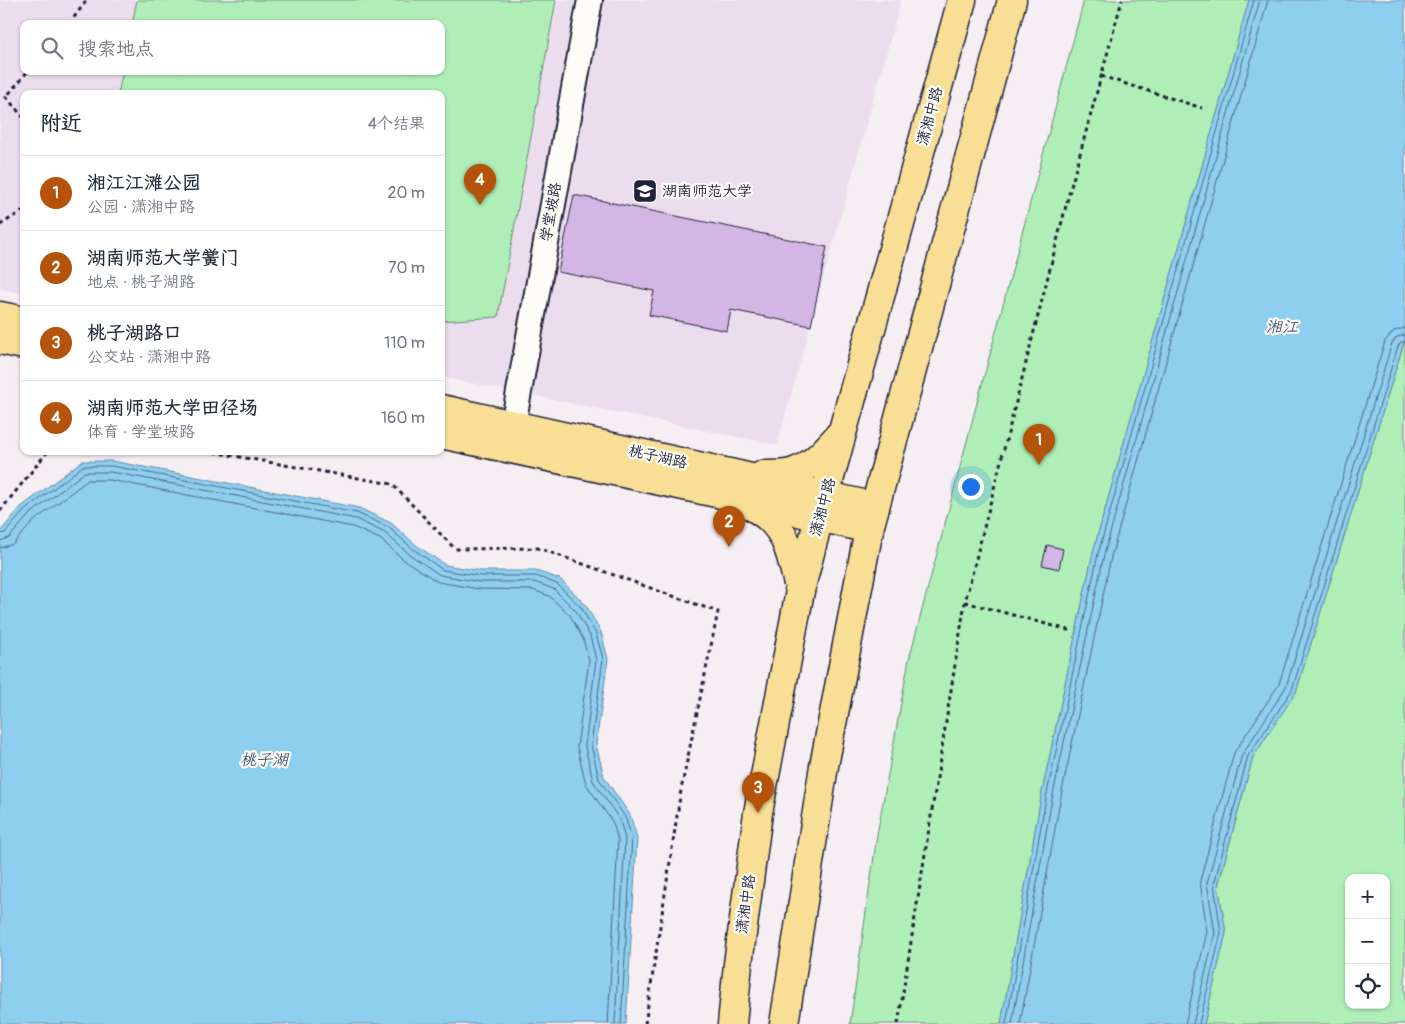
<!DOCTYPE html>
<html lang="zh">
<meta charset="utf-8">
<style>
body{margin:0;font-family:Pangolin,"LXGW WenKai TC",sans-serif;background:#f6f6f7;color:#1f2937}
.controls{position:absolute;right:15px;bottom:15px;display:grid;overflow:hidden;border-radius:10px;box-shadow:0 1px 4px #0004}
.controls button{width:45px;height:45px;display:grid;place-items:center;padding:0;border:0;border-bottom:1px solid #e0e1e3;background:#fff;color:#1f2937;font:25px sans-serif}
.you{position:absolute;left:970px;top:486px;width:18px;height:18px;margin:-12px;border:4px solid #fff;border-radius:50%;background:#1a73e8;box-shadow:0 0 0 8px #1a73e833}
.badge{display:grid;place-items:center;width:32px;height:32px;border-radius:50%;background:#b45309;color:#fff;font-size:16px;font-weight:700}
.pin{position:absolute;translate:-50% -41px;filter:drop-shadow(0 1px 2px #0008)}
.pin::after{content:'';position:absolute;top:26px;width:18px;height:15px;background:inherit;clip-path:polygon(0 0,100% 0,50% 100%)}
.list{margin:0;padding:0;list-style:none}
h2{display:flex;justify-content:space-between;align-items:center;height:65px;margin:0;padding:0 20px;font-size:21px}
h2 small{font-size:16px;font-weight:400;color:#747a83}
.list li{display:grid;grid-template-columns:32px 1fr auto;gap:15px;align-items:center;box-sizing:border-box;height:75px;padding:0 20px;border-top:1px solid #e0e1e3}
.list b{display:block;font-size:19px;white-space:nowrap}
.list p{margin:0;font-size:16px;white-space:nowrap;color:#747a83}
.list em{font-size:16px;font-style:normal;color:#747a83}
.icon{flex:none;width:28px;height:28px;fill:none;stroke:currentColor;stroke-width:2;stroke-linecap:round;stroke-linejoin:round}
.map{position:relative;flex:none;width:1405px;height:1024px;overflow:hidden}
.search{position:absolute;background:#fff;box-shadow:0 1px 4px #0004;left:20px;top:20px;width:425px;height:55px;display:flex;align-items:center;gap:12px;box-sizing:border-box;padding:0 18px;border-radius:10px;color:#747a83;font-size:19px}
.panel{position:absolute;background:#fff;box-shadow:0 1px 4px #0004;left:20px;top:90px;width:425px;height:365px;border-radius:10px}
.map>svg:first-child{display:block}
.built{fill:#ebddee;fill-rule:evenodd}
.green{fill:#afefb7;stroke:#688879;fill-rule:evenodd}
.water{fill:#8eceef;stroke:#6389a7}
.lines{fill:none;stroke-linecap:round;stroke-linejoin:round}
.shore{stroke:#4d6783;stroke-width:1}
.building{fill:#d3b6e3;stroke:#22223b}
.minor-casing{stroke:#22223b;stroke-width:28}
.major-casing{stroke:#22223b;stroke-width:31}
.path{stroke:#22223b;stroke-width:3;stroke-dasharray:4 4;stroke-linecap:butt}
.minor{stroke:#fdfcf7;stroke-width:24}
.major{stroke:#f9df96;stroke-width:28}
.labels{text-anchor:middle;dominant-baseline:central;stroke-width:4.5;stroke-linejoin:round;paint-order:stroke}
.street-label{font-size:15px;fill:#22223b;stroke:#fdfcf7}
.poi-label{font-size:15px;fill:#22223b;stroke:#fdfcf7;text-anchor:start}
.water-label{font-size:16px;font-style:italic;fill:#425671;stroke:#fdfcf7}
</style>
<div class="map">
<svg width="1405" height="1024" viewBox="0 0 1405 1024">
<rect width="100%" height="100%" fill="#f5eef3"/>
<filter id="ink" filterUnits="userSpaceOnUse"><feTurbulence type="fractalNoise" baseFrequency=".02" numOctaves="2"/><feDisplacementMap in="SourceGraphic" scale="10" xChannelSelector="R" yChannelSelector="G"/><feConvolveMatrix kernelMatrix="1 2 1 2 8 2 1 2 1" color-interpolation-filters="sRGB"/></filter>
<g filter="url(#ink)">
<!-- built -->
<path class="built" d="M 0,0 L 901,0 L 777,445 L 441,377 L 441,94 L 24,94 L 24,294 L 0,289 ZM 24,24 L 441,24 L 441,71 L 24,71 Z"/>
<!-- green -->
<g class="green">
<path d="M 137,0 L 556,0 L 498,317 L 441,321 L 441,94 L 118,94 L 123,71 L 441,71 L 441,24 L 132,24 Z"/>
<path d="M 1084,0 L 1249,0 L 1093,552 L 1041,797 L 1001,1024 L 850,1024 L 877,835 L 909,659 Z"/>
<path d="M 1405,339 L 1405,1024 L 1204,1024 L 1226,933 L 1218,886 L 1253,757 L 1296,692 ZM 1349,878 L 1386,878 L 1386,1005 L 1349,1005 Z"/>
</g>
<!-- water -->
<g class="water">
<path d="M 1249,0 L 1405,0 L 1405,339 L 1296,692 L 1253,757 L 1218,885 L 1226,933 L 1204,1024 L 1001,1024 L 1041,797 L 1093,552 Z"/>
<path d="M 82,461 L 112,461 L 359,508 L 391,523 L 416,545 L 445,565 L 481,571 L 536,571 L 560,579 L 585,604 L 601,632 L 608,659 L 596,744 L 604,777 L 630,815 L 637,838 L 626,1024 L 0,1024 L 0,532 L 21,507 Z"/>
</g>
<g class="lines">
<!-- shore -->
<g class="shore">
<path d="M 0,534 L 5,533 L 24,511 L 83,466 L 112,466 L 357,513 L 388,527 L 413,549 L 443,570 L 481,576 L 536,576 L 557,584 L 581,607 L 596,634 L 603,659 L 591,745 L 599,779 L 625,817 L 632,838 L 621,1024"/>
<path d="M 0,541 L 9,538 L 29,515 L 85,472 L 111,472 L 356,519 L 385,533 L 409,554 L 440,575 L 480,582 L 534,582 L 554,589 L 576,611 L 590,636 L 596,660 L 585,746 L 593,781 L 620,820 L 625,839 L 615,1024"/>
<path d="M 0,548 L 13,544 L 34,521 L 88,480 L 110,480 L 353,527 L 380,539 L 404,560 L 438,582 L 479,589 L 533,590 L 549,596 L 570,615 L 583,639 L 589,660 L 577,747 L 586,784 L 613,823 L 618,840 L 608,1024"/>
<path d="M 1006,1024 L 1046,798 L 1098,554 L 1254,0"/>
<path d="M 1012,1024 L 1052,799 L 1104,555 L 1260,0"/>
<path d="M 1020,1024 L 1060,801 L 1111,557 L 1268,0"/>
<path d="M 1185,1024 L 1207,932 L 1200,881 L 1234,753 L 1279,684 L 1385,341 L 1394,331 L 1405,328"/>
<path d="M 1193,1024 L 1215,933 L 1207,883 L 1242,755 L 1286,687 L 1392,343 L 1397,337 L 1405,335"/>
<path d="M 1199,1024 L 1221,933 L 1214,884 L 1248,756 L 1292,690 L 1398,346 L 1401,342 L 1405,342"/>
</g>
</g>
<!-- building -->
<g class="building">
<path d="M 574,195 L 827,247 L 811,326 L 731,310 L 727,331 L 649,315 L 654,291 L 558,272 Z"/>
<path d="M 1047,545 L 1063,549 L 1059,569 L 1042,565 Z"/>
</g>
<g class="lines">
<defs>
<path id="minor" d="M 513,425 L 590,0"/>
<g id="major">
<path d="M 0,316 L 24,321"/>
<path d="M 0,340 L 24,345"/>
<path d="M 441,409 L 738,475 L 875,507"/>
<path d="M 441,434 L 740,498 L 869,529"/>
<path d="M 763,475 C 771,475 779,475 787,474 C 810,470 827,449 842,432"/>
<path d="M 747,503 C 755,508 764,513 770,519 C 790,537 793,567 800,591"/>
<path d="M 732,1024 L 738,964 L 758,813 L 800,591 L 825,495 L 962,0"/>
<path d="M 784,1024 L 824,766 L 869,529 L 1012,0"/>
</g>
</defs>
<!-- minor casing -->
<use href="#minor" class="minor-casing"/>
<!-- major casing -->
<use href="#major" class="major-casing"/>
<!-- path -->
<g class="path">
<path d="M 69,24 L 87,0"/>
<path d="M 1101,76 L 1202,108"/>
<path d="M 24,118 L 6,97 L 28,71"/>
<path d="M 0,225 L 24,210"/>
<path d="M 206,451 L 392,484 L 455,549 L 538,548 L 718,612 L 681,790 L 645,1024"/>
<path d="M 0,511 L 48,451"/>
<path d="M 965,602 L 1072,631"/>
<path d="M 898,1024 L 965,602 L 1069,194 L 1122,0"/>
</g>
<!-- minor -->
<use href="#minor" class="minor"/>
<!-- major -->
<use href="#major" class="major"/>
</g>
</g>
<!-- icons -->
<defs>
<symbol id="university-square" viewBox="-11 -11 22 22"><rect x="-9" y="-9" width="18" height="18" rx="4" fill="#22223b" stroke="#fdfcf7"/><path d="M0-5L7-2L0 1L-7-2ZM-4 1L0 2.5L4 1V4Q0 6-4 4Z" fill="#fff"/></symbol>
</defs>
<g fill-rule="evenodd">
<use href="#university-square" x="631" y="177" width="28" height="28"/>
</g>
<g class="labels">
<!-- street labels -->
<g class="street-label">
<text transform="translate(930 116) rotate(-75)">潇湘中路</text>
<text transform="translate(551 212) rotate(-80)">学堂坡路</text>
<text transform="translate(658 457) rotate(13)">桃子湖路</text>
<text transform="translate(823 507) rotate(-75)">潇湘中路</text>
<text transform="translate(746 904) rotate(-82)">潇湘中路</text>
</g>
<!-- poi labels -->
<g class="poi-label">
<text x="662" y="191">湖南师范大学</text>
</g>
<!-- water labels -->
<g class="water-label">
<text x="1282" y="327">湘江</text>
<text x="264" y="760">桃子湖</text>
</g>
</g>
</svg>
<div class="controls">
<button>+</button>
<button>−</button>
<button><svg class="icon" aria-label="locate" viewBox="0 0 24 24"><circle cx="12" cy="12" r="6"/><path d="M12 2v4M12 18v4M2 12h4M18 12h4"/></svg></button>
</div>
<div class="you"></div>
<div class="pin badge" style="left:1039px;top:465px">1</div>
<div class="pin badge" style="left:729px;top:547px">2</div>
<div class="pin badge" style="left:758px;top:813px">3</div>
<div class="pin badge" style="left:480px;top:205px">4</div>
<div class="search"><svg class="icon" aria-label="search" viewBox="0 0 24 24"><circle cx="10" cy="10" r="6"/><path d="M15 15l6 6"/></svg>搜索地点</div>
<section class="panel">
<h2>附近<small>4个结果</small></h2>
<ul class="list">
<li><span class="badge">1</span><div><b>湘江江滩公园</b><p>公园 · 潇湘中路</p></div><em>20 m</em></li>
<li><span class="badge">2</span><div><b>湖南师范大学黉门</b><p>地点 · 桃子湖路</p></div><em>70 m</em></li>
<li><span class="badge">3</span><div><b>桃子湖路口</b><p>公交站 · 潇湘中路</p></div><em>110 m</em></li>
<li><span class="badge">4</span><div><b>湖南师范大学田径场</b><p>体育 · 学堂坡路</p></div><em>160 m</em></li>
</ul>
</section>
</div>
